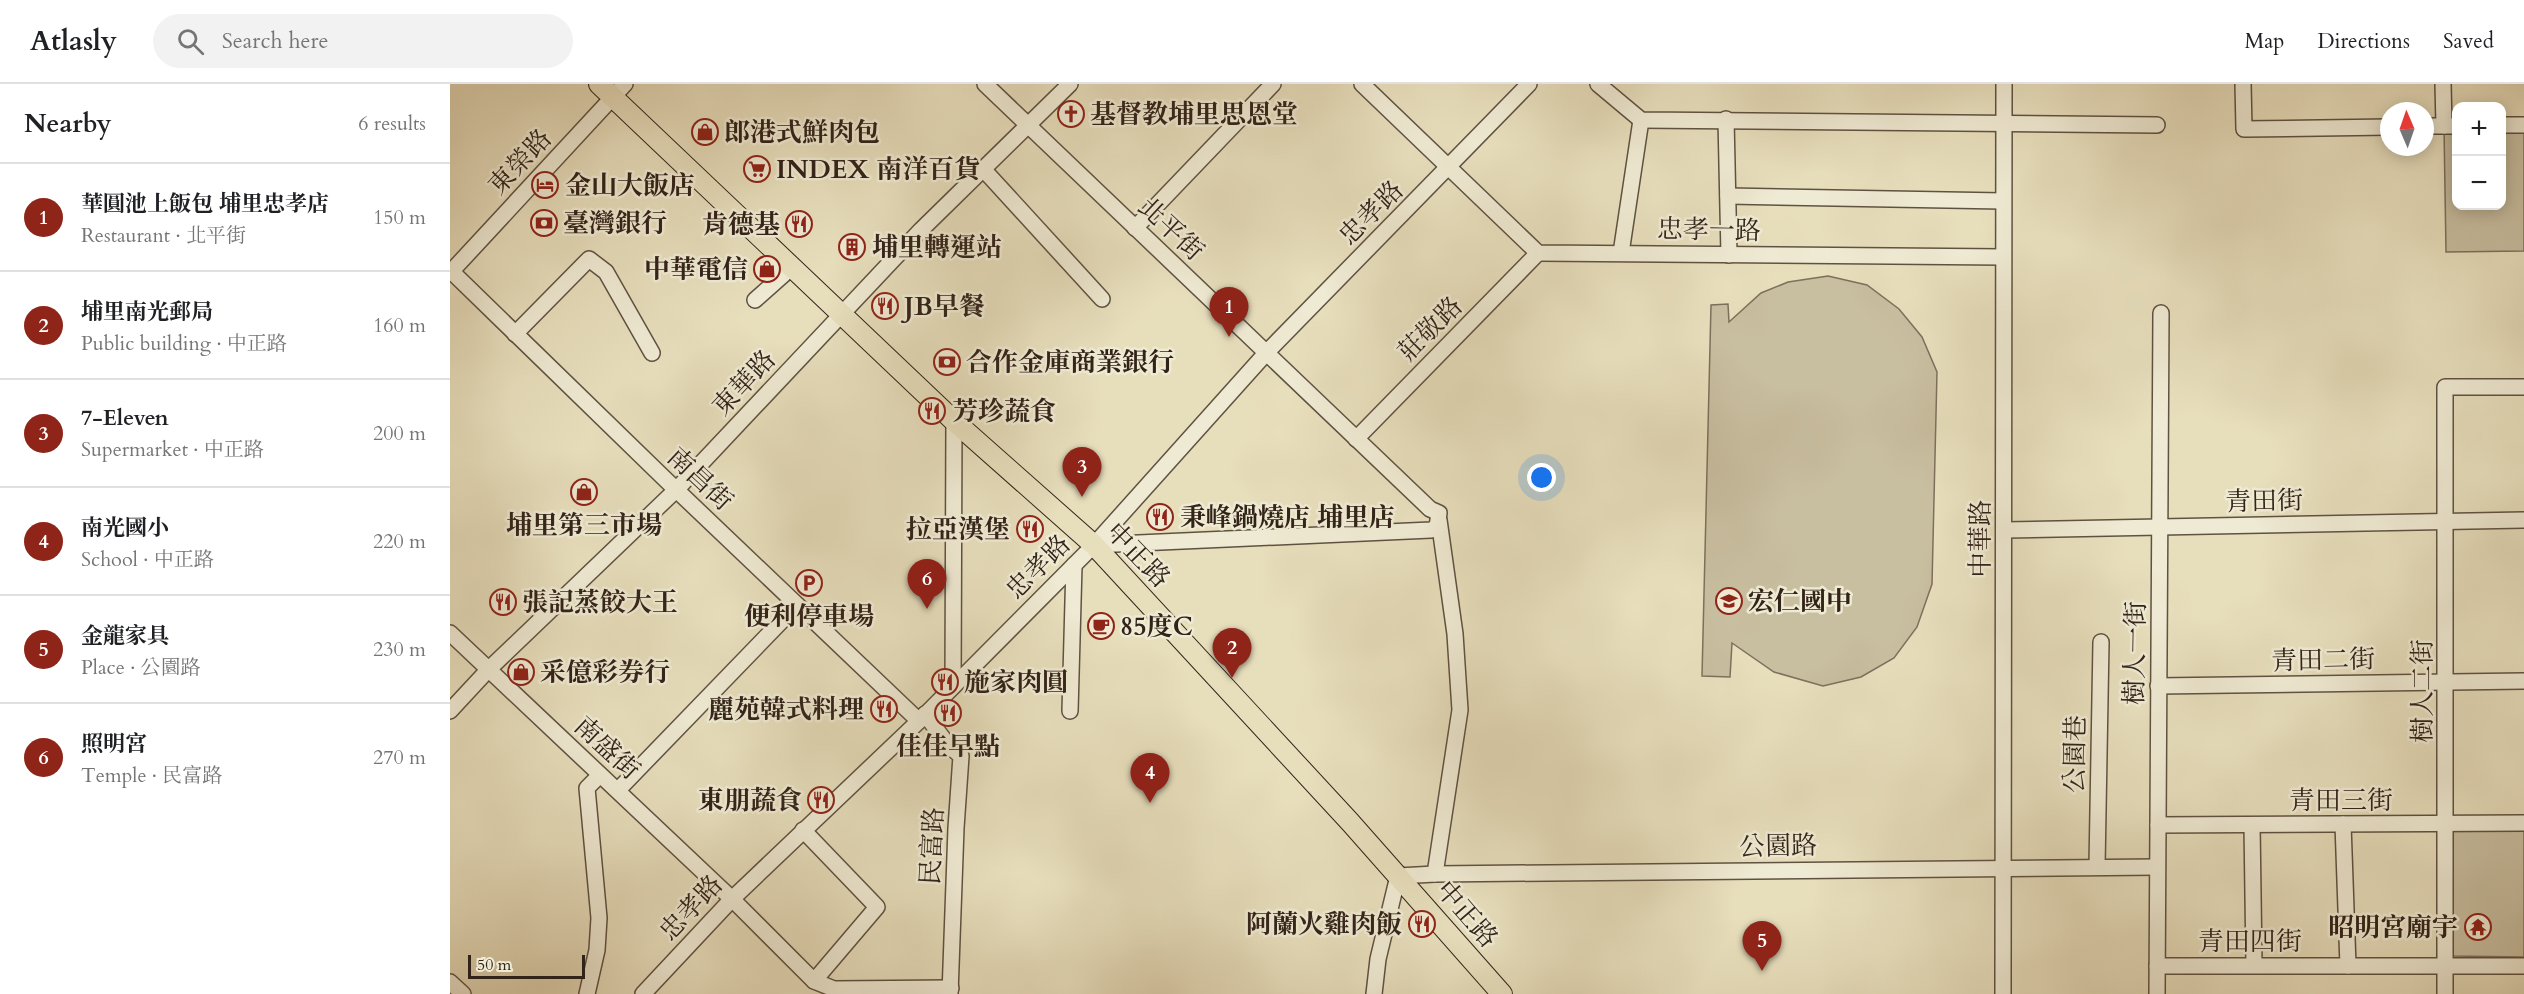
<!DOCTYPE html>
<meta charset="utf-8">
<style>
body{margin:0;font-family:Cardo,"Noto Serif TC",serif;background:#f2f2f2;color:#202124}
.controls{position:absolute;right:18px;top:18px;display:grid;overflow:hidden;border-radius:12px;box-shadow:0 3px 15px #0003}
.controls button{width:54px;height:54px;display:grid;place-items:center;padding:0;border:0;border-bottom:2px solid #e0e0e0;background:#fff;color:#202124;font:30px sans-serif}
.compass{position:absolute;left:1930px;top:18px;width:54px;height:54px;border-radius:50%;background:#fff;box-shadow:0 3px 15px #0003;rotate:358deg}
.scale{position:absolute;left:18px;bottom:15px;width:117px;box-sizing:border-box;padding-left:6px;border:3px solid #322319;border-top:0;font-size:16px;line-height:21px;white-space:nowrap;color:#322319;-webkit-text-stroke:4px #efead3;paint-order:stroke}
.you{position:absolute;left:1092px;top:394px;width:21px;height:21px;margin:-15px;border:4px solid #fff;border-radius:50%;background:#1a73e8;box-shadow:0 0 0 9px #1a73e833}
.badge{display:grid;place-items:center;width:39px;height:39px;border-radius:50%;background:#8f2418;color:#fff;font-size:20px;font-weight:700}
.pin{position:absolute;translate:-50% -50px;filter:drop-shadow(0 2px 3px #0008)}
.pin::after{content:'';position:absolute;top:32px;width:21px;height:18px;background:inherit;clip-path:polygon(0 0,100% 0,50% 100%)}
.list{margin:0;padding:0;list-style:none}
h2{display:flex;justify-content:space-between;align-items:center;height:78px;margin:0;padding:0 24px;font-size:26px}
h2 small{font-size:20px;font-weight:400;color:#757577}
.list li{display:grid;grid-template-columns:39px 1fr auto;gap:18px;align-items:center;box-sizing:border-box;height:108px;padding:0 24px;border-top:2px solid #e0e0e0}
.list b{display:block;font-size:22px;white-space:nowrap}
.list p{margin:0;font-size:20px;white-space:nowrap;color:#757577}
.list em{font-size:20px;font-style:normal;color:#757577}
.icon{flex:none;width:33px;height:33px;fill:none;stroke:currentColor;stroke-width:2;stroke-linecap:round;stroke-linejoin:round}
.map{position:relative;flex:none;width:2074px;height:910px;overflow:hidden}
header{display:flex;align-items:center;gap:36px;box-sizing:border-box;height:84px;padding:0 30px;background:#fff;border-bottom:2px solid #e0e0e0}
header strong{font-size:28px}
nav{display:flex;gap:33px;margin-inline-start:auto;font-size:21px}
.search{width:420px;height:54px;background:#f2f2f2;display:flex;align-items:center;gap:15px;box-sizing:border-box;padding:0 21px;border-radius:33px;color:#757577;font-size:22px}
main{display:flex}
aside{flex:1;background:#fff}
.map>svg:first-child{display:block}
.green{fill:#c8bea0;stroke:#7d705c;stroke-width:1.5}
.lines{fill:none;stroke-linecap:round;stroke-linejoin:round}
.minor-casing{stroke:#5f5242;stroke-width:18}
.major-casing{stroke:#322319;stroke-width:22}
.minor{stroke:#efead3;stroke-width:15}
.major{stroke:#e7debc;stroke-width:20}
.labels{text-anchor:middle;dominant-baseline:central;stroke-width:5;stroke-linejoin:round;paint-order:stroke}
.poi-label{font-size:26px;font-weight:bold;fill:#322319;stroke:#efead3;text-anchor:start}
.street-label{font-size:26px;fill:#322319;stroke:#efead3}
</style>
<header>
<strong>Atlasly</strong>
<div class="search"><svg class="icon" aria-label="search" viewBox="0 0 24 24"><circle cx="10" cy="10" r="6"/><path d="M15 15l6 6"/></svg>Search here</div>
<nav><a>Map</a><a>Directions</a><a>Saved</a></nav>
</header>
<main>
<aside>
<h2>Nearby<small>6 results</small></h2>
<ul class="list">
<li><span class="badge">1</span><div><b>華圓池上飯包 埔里忠孝店</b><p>Restaurant · 北平街</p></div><em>150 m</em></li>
<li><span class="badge">2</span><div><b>埔里南光郵局</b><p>Public building · 中正路</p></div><em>160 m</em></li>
<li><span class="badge">3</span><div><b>7-Eleven</b><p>Supermarket · 中正路</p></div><em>200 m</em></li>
<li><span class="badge">4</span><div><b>南光國小</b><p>School · 中正路</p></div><em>220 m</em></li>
<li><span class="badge">5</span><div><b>金龍家具</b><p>Place · 公園路</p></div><em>230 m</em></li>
<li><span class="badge">6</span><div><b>照明宮</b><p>Temple · 民富路</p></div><em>270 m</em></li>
</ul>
</aside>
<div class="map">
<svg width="2074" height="910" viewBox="0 0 2074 910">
<rect width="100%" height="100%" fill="#e7debc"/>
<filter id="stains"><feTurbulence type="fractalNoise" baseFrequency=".00333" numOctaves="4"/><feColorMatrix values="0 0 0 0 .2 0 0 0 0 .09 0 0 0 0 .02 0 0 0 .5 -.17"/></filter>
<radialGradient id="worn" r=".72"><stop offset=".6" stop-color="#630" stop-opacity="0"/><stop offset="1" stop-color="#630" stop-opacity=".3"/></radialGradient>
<!-- green -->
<g class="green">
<path d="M 2052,41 L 2074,41 L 2074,167 L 1996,168 L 1994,42 L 2006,42 L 2006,122 L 2052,122 Z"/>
<path d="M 1378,192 L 1417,201 L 1449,225 L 1472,253 L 1487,288 L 1482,500 L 1467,543 L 1444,574 L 1411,593 L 1373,602 L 1324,588 L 1282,559 L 1280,593 L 1252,592 L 1261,221 L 1278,220 L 1279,238 L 1311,209 L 1338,198 Z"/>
<path d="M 2074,746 L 2074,873 L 2001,872 L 2001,747 Z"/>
</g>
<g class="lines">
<defs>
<g id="minor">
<path d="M 535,0 L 980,425 L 989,429 L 987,443 L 981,446 L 644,461"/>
<path d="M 912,0 L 1088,169 L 1553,173"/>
<path d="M 1148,0 L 1191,36 L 1707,41"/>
<path d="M 1793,0 L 1794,45 L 1939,43"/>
<path d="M 1993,0 L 1994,42"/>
<path d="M 1276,35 L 1279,171"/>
<path d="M 2052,41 L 2074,41"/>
<path d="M 1975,42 L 2006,42"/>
<path d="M 534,86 L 652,215"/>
<path d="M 1278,112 L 1553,117"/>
<path d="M 685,144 L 823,0"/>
<path d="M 1171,169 L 1191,36"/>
<path d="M 0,186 L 216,396 L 469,637"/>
<path d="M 0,189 L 175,0"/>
<path d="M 305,216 L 341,184"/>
<path d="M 65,250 L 139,175 L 156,188 L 202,269"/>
<path d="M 906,355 L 1088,169"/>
<path d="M 1555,446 L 2074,436"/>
<path d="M 0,549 L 282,815 L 364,897 L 384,905 L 501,904"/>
<path d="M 503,602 L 504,337"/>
<path d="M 1708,602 L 2074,597"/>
<path d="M 0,627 L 38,586 L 227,405 L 471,146 L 620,0"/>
<path d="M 620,627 L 624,481"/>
<path d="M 475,630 L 498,661 L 511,672 L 506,744 L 500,910"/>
<path d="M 168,706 L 347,521"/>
<path d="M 1893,740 L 1898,882"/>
<path d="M 1708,741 L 2074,739"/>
<path d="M 1802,741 L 1804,881"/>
<path d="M 353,746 L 427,823 L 364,897"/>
<path d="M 1647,782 L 1651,558"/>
<path d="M 985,790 L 1010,626 L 1005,550 L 989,436"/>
<path d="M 1707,882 L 2074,882"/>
<path d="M 0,898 L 13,910"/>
<path d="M 137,910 L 147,866 L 149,834 L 137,704 L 150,691"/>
<path d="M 193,910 L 282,815 L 469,637 L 644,461 L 817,268 L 1079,0"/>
<path d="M 924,910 L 928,875 L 948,792 L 985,790 L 1707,783"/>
<path d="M 1553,910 L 1554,0"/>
<path d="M 1707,910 L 1711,229"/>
<path d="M 1995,910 L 1995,303 L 2073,303"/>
</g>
<path id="major" d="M 149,0 L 504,337 L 644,461 L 900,738 L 1052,910"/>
</defs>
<!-- minor casing -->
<use href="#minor" class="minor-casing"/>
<!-- major casing -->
<use href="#major" class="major-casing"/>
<!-- minor -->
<use href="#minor" class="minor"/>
<!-- major -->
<use href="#major" class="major"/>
</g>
<!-- icons -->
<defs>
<symbol id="church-ring" viewBox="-11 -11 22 22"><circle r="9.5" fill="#efead3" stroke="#8f2418" stroke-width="1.5"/><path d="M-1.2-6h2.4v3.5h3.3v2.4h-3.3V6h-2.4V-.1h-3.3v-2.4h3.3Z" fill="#8f2418"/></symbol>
<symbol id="shop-ring" viewBox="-11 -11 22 22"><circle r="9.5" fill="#efead3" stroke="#8f2418" stroke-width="1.5"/><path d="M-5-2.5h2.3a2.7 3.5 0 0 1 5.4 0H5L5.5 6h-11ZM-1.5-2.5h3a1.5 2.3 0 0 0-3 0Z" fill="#8f2418"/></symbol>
<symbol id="supermarket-ring" viewBox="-11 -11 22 22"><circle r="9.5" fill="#efead3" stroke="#8f2418" stroke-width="1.5"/><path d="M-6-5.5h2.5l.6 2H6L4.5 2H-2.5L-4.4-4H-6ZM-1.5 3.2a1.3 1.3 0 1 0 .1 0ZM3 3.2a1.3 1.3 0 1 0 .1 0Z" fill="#8f2418"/></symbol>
<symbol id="hotel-ring" viewBox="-11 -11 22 22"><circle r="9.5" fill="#efead3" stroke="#8f2418" stroke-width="1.5"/><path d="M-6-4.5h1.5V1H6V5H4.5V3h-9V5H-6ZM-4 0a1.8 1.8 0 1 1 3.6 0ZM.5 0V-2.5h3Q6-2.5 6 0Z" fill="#8f2418"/></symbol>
<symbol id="bank-ring" viewBox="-11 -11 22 22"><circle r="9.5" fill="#efead3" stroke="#8f2418" stroke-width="1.5"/><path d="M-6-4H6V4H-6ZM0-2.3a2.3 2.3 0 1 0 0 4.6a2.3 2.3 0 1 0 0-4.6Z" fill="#8f2418"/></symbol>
<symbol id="restaurant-ring" viewBox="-11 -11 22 22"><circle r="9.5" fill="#efead3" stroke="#8f2418" stroke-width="1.5"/><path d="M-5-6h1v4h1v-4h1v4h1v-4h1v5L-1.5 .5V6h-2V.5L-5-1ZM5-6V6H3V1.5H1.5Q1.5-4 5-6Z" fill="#8f2418"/></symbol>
<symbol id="building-ring" viewBox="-11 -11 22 22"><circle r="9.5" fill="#efead3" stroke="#8f2418" stroke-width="1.5"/><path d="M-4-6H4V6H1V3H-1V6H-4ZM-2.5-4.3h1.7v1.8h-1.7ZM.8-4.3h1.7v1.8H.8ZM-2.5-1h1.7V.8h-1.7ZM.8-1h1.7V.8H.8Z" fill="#8f2418"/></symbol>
<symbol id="parking-ring" viewBox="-11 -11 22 22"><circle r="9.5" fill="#efead3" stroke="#8f2418" stroke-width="1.5"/><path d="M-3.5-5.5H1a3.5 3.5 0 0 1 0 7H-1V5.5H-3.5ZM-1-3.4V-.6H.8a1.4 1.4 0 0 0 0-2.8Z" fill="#8f2418"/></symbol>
<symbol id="school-ring" viewBox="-11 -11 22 22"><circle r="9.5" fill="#efead3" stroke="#8f2418" stroke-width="1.5"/><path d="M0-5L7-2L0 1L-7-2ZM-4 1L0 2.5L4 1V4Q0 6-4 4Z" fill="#8f2418"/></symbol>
<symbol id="cafe-ring" viewBox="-11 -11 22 22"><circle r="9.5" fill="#efead3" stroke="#8f2418" stroke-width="1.5"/><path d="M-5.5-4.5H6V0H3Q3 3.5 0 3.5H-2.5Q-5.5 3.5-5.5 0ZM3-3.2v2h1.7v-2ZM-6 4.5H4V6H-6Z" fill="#8f2418"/></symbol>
<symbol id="temple-ring" viewBox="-11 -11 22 22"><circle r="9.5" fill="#efead3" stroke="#8f2418" stroke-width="1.5"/><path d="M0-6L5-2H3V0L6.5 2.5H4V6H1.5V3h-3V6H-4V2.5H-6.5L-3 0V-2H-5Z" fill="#8f2418"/></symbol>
</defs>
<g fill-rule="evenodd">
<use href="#church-ring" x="606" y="15" width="30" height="30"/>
<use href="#shop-ring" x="240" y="33" width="30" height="30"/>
<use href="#supermarket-ring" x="292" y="70" width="30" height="30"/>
<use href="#hotel-ring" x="80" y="86" width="30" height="30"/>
<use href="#bank-ring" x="79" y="124" width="30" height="30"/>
<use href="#restaurant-ring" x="334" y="125" width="30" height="30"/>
<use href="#building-ring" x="387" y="148" width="30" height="30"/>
<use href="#shop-ring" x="302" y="170" width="30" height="30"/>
<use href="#restaurant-ring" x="420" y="207" width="30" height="30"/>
<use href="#bank-ring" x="482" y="263" width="30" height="30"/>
<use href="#restaurant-ring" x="467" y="312" width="30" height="30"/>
<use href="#shop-ring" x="119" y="393" width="30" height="30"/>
<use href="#restaurant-ring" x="695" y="418" width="30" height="30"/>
<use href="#restaurant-ring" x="565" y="430" width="30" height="30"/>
<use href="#parking-ring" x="344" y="484" width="30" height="30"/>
<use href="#school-ring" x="1264" y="502" width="30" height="30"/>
<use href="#restaurant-ring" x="38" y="503" width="30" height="30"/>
<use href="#cafe-ring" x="636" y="527" width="30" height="30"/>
<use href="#shop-ring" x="56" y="573" width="30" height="30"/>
<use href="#restaurant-ring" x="480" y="583" width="30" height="30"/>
<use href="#restaurant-ring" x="419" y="610" width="30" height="30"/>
<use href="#restaurant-ring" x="483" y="614" width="30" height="30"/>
<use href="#restaurant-ring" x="356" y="701" width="30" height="30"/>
<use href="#restaurant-ring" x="957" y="825" width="30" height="30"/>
<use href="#temple-ring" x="2013" y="828" width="30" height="30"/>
</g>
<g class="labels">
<!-- poi labels -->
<g class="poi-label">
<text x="640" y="30">基督教埔里思恩堂</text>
<text x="274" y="48">郎港式鮮肉包</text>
<text x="326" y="85">INDEX 南洋百貨</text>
<text x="115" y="101">金山大飯店</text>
<text x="113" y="139">臺灣銀行</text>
<text x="330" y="140" text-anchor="end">肯德基</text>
<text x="422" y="163">埔里轉運站</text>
<text x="298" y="185" text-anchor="end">中華電信</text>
<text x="454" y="222">JB早餐</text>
<text x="516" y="278">合作金庫商業銀行</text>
<text x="502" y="327">芳珍蔬食</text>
<text x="730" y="433">秉峰鍋燒店 埔里店</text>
<text x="134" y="441" text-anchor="middle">埔里第三市場</text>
<text x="560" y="445" text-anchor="end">拉亞漢堡</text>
<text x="1298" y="517">宏仁國中</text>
<text x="72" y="518">張記蒸餃大王</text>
<text x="359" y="532" text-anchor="middle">便利停車場</text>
<text x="670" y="542">85度C</text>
<text x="90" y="588">采億彩券行</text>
<text x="514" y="598">施家肉圓</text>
<text x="414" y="625" text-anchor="end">麗苑韓式料理</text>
<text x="498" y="662" text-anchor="middle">佳佳早點</text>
<text x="352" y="716" text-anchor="end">東朋蔬食</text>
<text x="952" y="840" text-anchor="end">阿蘭火雞肉飯</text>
<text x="2008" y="843" text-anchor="end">昭明宮廟宇</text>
</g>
<!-- street labels -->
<g class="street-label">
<text transform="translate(70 78) rotate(-47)">東榮路</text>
<text transform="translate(921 129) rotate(-45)">忠孝路</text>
<text transform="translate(721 145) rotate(43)">北平街</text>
<text transform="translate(1259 146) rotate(1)">忠孝一路</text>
<text transform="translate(980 245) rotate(-45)">莊敬路</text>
<text transform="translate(294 299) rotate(-47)">東華路</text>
<text transform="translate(250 395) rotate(43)">南昌街</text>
<text transform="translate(1814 417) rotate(-1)">青田街</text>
<text transform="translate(1530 455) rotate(-90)">中華路</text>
<text transform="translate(688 471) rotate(46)">中正路</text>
<text transform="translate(588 483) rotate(-45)">忠孝路</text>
<text transform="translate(1685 569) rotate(-89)">樹人一街</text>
<text transform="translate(1873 576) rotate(-1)">青田二街</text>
<text transform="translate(1972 607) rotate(-90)">樹人二街</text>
<text transform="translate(157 664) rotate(43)">南盛街</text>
<text transform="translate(1625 670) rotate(-89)">公園巷</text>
<text x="1891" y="716">青田三街</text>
<text transform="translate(482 762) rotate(-87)">民富路</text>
<text transform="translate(1328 762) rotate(-1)">公園路</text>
<text transform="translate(241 824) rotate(-47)">忠孝路</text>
<text transform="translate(1017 830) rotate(49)">中正路</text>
<text x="1800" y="857">青田四街</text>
</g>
</g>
<rect width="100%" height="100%" filter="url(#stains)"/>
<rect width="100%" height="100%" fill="url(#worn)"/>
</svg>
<div class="controls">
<button>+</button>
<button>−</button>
</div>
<svg class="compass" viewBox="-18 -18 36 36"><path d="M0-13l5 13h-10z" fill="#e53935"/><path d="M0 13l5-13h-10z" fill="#757577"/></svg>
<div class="scale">50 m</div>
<div class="you"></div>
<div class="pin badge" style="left:779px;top:253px">1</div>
<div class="pin badge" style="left:782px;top:594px">2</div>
<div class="pin badge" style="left:632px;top:413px">3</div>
<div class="pin badge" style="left:700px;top:719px">4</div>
<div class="pin badge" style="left:1312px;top:887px">5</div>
<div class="pin badge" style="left:477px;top:525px">6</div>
</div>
</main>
